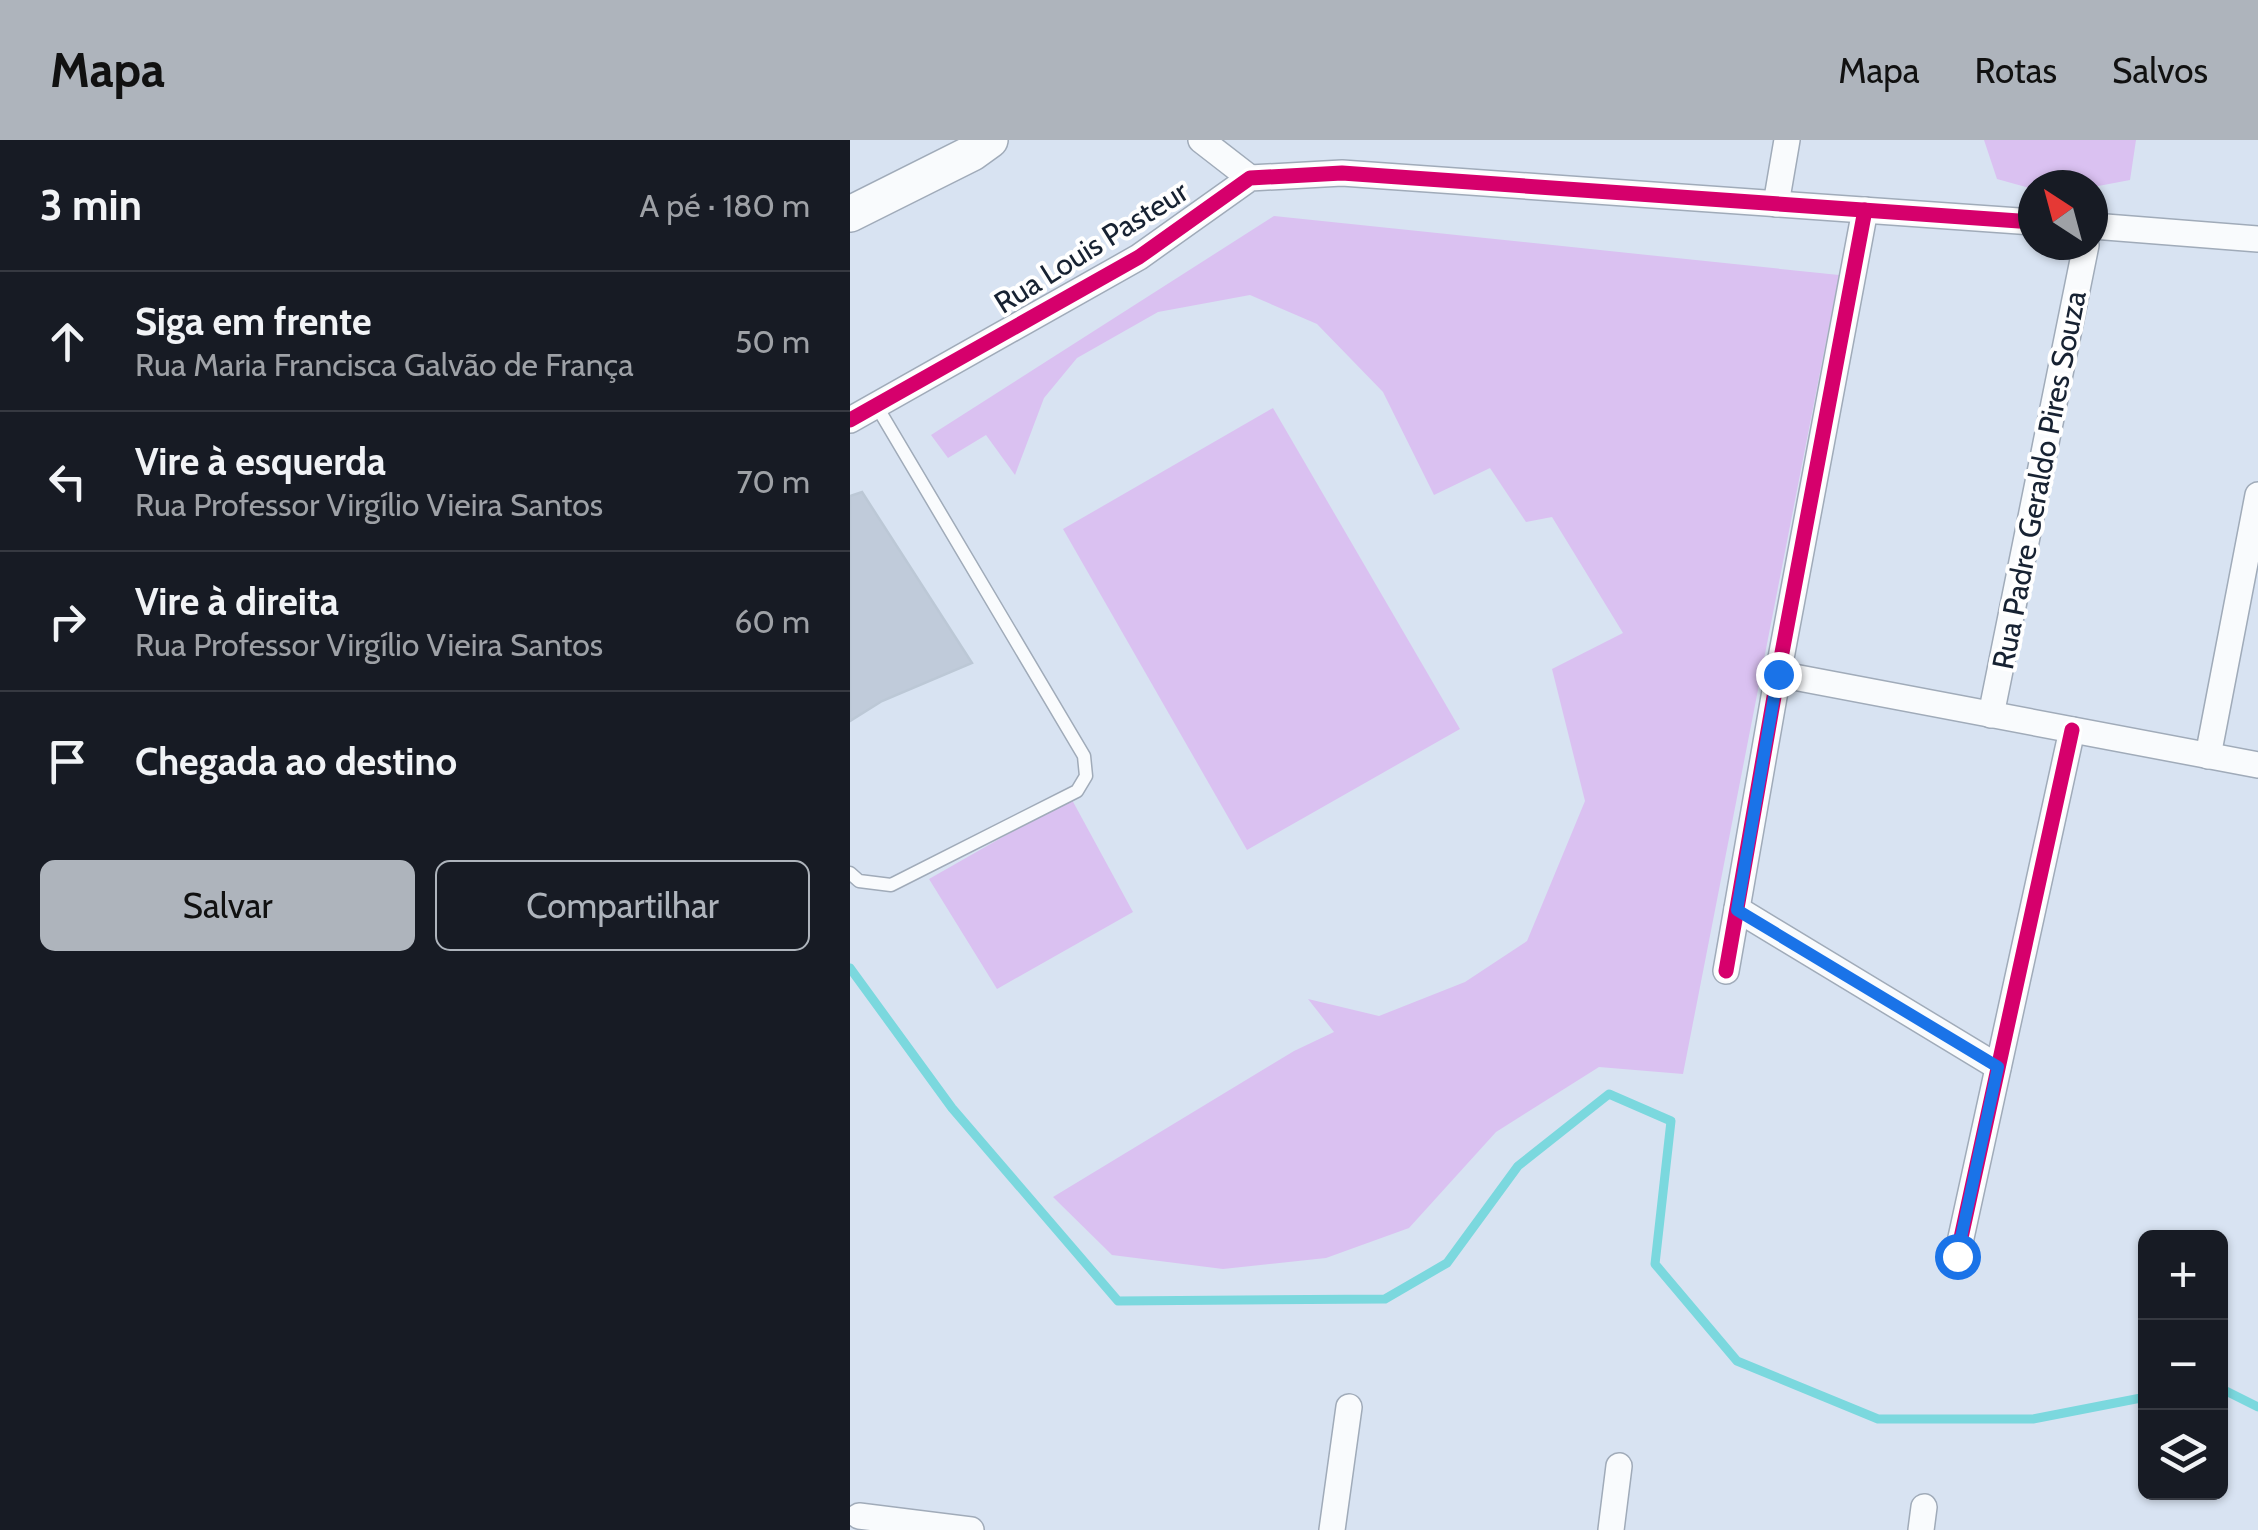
<!DOCTYPE html>
<html lang="pt">
<meta charset="utf-8">
<style>
body{margin:0;font-family:Cabin,sans-serif;background:#242831;color:#f1f3f6}
.controls{position:absolute;right:30px;bottom:30px;display:grid;overflow:hidden;border-radius:15px;box-shadow:0 2px 8px #0004}
.controls button{width:90px;height:90px;display:grid;place-items:center;padding:0;border:0;border-bottom:2px solid #363941;background:#171b24;color:#f1f3f6;font:50px sans-serif}
.compass{position:absolute;left:1168px;top:30px;width:90px;height:90px;border-radius:50%;background:#171b24;box-shadow:0 2px 8px #0004;rotate:324deg}
.stop{position:absolute;width:30px;height:30px;margin:-22px;border:8px solid #1a73e8;border-radius:50%;background:#fff}
.stop.end{background:#1a73e8;border-color:#fff;box-shadow:0 2px 10px #0008}
.list{margin:0;padding:0;list-style:none}
h2{display:flex;justify-content:space-between;align-items:center;height:130px;margin:0;padding:0 40px;font-size:42px}
h2 small{font-size:32px;font-weight:400;color:#9ea1a6}
.list li{display:grid;grid-template-columns:65px 1fr auto;gap:30px;align-items:center;box-sizing:border-box;height:140px;padding:0 40px;border-top:2px solid #363941}
.list b{display:block;font-size:38px;white-space:nowrap}
.list p{margin:0;font-size:32px;white-space:nowrap;color:#9ea1a6}
.list em{font-size:32px;font-style:normal;color:#9ea1a6}
.actions{display:flex;gap:20px;padding:30px 40px}
.actions a{flex:1;padding:22px 0;border:2px solid #aeb4bc;border-radius:15px;text-align:center;font-size:35px;color:#aeb4bc}
.actions .main{background:#aeb4bc;color:#111}
.icon{flex:none;width:55px;height:55px;fill:none;stroke:currentColor;stroke-width:2;stroke-linecap:round;stroke-linejoin:round}
.map{position:relative;flex:none;width:1408px;height:1390px;overflow:hidden}
header{display:flex;align-items:center;gap:60px;box-sizing:border-box;height:140px;padding:0 50px;background:#aeb4bc;color:#111}
header strong{font-size:48px}
nav{display:flex;gap:55px;margin-inline-start:auto;font-size:35px}
main{display:flex}
aside{flex:1;background:#171b24}
.map>svg:first-child{display:block}
.green{fill:#dac1f1}
.lines{fill:none;stroke-linecap:round;stroke-linejoin:round}
.stream{stroke:#7bd8de;stroke-width:9}
.building{fill:#c0cbda;stroke:#bcc8d6;stroke-width:2.5}
.service-casing{stroke:#a0abb9;stroke-width:15}
.minor-casing{stroke:#a0abb9;stroke-width:28}
.secondary-casing{stroke:#a0abb9;stroke-width:38}
.service{stroke:#f9fbfd;stroke-width:12}
.minor{stroke:#f9fbfd;stroke-width:25}
.secondary{stroke:#f9fbfd;stroke-width:35}
.cycleway-casing{stroke:#fff;stroke-width:21}
.cycleway{stroke:#d6006c;stroke-width:15}
.route{stroke:#1a73e8;stroke-width:12}
.labels{text-anchor:middle;dominant-baseline:central;stroke-width:8;stroke-linejoin:round;paint-order:stroke}
.street-label{font-size:30px;fill:#172232;stroke:#fff}
</style>
<header>
<strong>Mapa</strong>
<nav><a>Mapa</a><a>Rotas</a><a>Salvos</a></nav>
</header>
<main>
<aside>
<h2>3 min<small>A pé · 180 m</small></h2>
<ul class="list">
<li><svg class="icon" aria-label="ahead" viewBox="0 0 24 24"><path d="M12 20V5M6 11l6-6 6 6"/></svg><div><b>Siga em frente</b><p>Rua Maria Francisca Galvão de França</p></div><em>50 m</em></li>
<li><svg class="icon" aria-label="left" viewBox="0 0 24 24"><path d="M17 20v-9H6M10 6l-5 5 5 5"/></svg><div><b>Vire à esquerda</b><p>Rua Professor Virgílio Vieira Santos</p></div><em>70 m</em></li>
<li><svg class="icon" aria-label="right" viewBox="0 0 24 24"><path d="M7 20v-9h11M14 6l5 5-5 5"/></svg><div><b>Vire à direita</b><p>Rua Professor Virgílio Vieira Santos</p></div><em>60 m</em></li>
<li><svg class="icon" aria-label="arrive" viewBox="0 0 24 24"><path d="M6 21V4h12l-3 4 3 4H6"/></svg><div><b>Chegada ao destino</b></div></li>
</ul>
<div class="actions"><a class="main">Salvar</a><a>Compartilhar</a></div>
</aside>
<div class="map">
<svg width="1408" height="1390" viewBox="0 0 1408 1390">
<rect width="100%" height="100%" fill="#d8e3f2"/>
<!-- green -->
<g class="green">
<path d="M 1134,0 L 1286,0 L 1280,40 L 1243,47 L 1243,45 L 1183,45 L 1183,49 L 1147,39 Z"/>
<path d="M 424,76 L 989,135 L 833,934 L 749,927 L 646,992 L 559,1088 L 476,1118 L 373,1129 L 262,1115 L 203,1057 L 444,911 L 484,892 L 458,859 L 529,876 L 615,842 L 677,801 L 735,661 L 702,529 L 773,493 L 702,377 L 676,382 L 640,328 L 584,355 L 533,252 L 467,184 L 400,155 L 308,172 L 227,218 L 194,258 L 165,335 L 136,295 L 98,318 L 81,295 Z"/>
<path d="M 423,268 L 610,589 L 397,710 L 213,389 Z"/>
<path d="M 221,658 L 283,772 L 147,849 L 79,739 Z"/>
</g>
<g class="lines">
<!-- stream -->
<g class="stream">
<path d="M 0,828 L 102,968 L 268,1161 L 535,1159 L 597,1123 L 668,1026 L 759,954 L 821,981 L 805,1124 L 887,1221 L 1028,1279 L 1183,1279 L 1296,1257"/>
<path d="M 1370,1248 L 1408,1267"/>
</g>
</g>
<!-- building -->
<path class="building" d="M 12,352 L 122,523 L 32,561 L 0,581 L 0,356 Z"/>
<g class="lines">
<defs>
<path id="service" d="M 0,733 L 9,741 L 41,745 L 227,651 L 236,636 L 234,616 L 26,265"/>
<g id="minor">
<path d="M 351,0 L 400,38"/>
<path d="M 926,64 L 937,0"/>
<path d="M 1243,86 L 1408,99"/>
<path d="M 0,280 L 289,117 L 400,38 L 492,33 L 1183,82"/>
<path d="M 928,534 L 1408,625"/>
<path d="M 1141,575 L 1236,105"/>
<path d="M 1358,616 L 1408,355"/>
<path d="M 887,769 L 1148,927"/>
<path d="M 876,831 L 928,534 L 1015,70"/>
<path d="M 1107,1116 L 1222,590"/>
<path d="M 9,1376 L 121,1390"/>
<path d="M 482,1390 L 499,1267"/>
<path d="M 761,1390 L 769,1326"/>
<path d="M 1071,1390 L 1074,1367"/>
</g>
<path id="secondary" d="M 0,74 L 122,13 L 140,0"/>
</defs>
<!-- service casing -->
<use href="#service" class="service-casing"/>
<!-- minor casing -->
<use href="#minor" class="minor-casing"/>
<!-- secondary casing -->
<use href="#secondary" class="secondary-casing"/>
<!-- service -->
<use href="#service" class="service"/>
<!-- minor -->
<use href="#minor" class="minor"/>
<!-- secondary -->
<use href="#secondary" class="secondary"/>
<defs>
<g id="cycleway">
<path d="M 0,280 L 289,117 L 400,38 L 492,33 L 1183,82"/>
<path d="M 876,831 L 928,534 L 1015,70"/>
<path d="M 1107,1116 L 1222,590"/>
</g>
</defs>
<!-- cycleway casing -->
<use href="#cycleway" class="cycleway-casing"/>
<!-- cycleway -->
<use href="#cycleway" class="cycleway"/>
</g>
<g class="lines">
<!-- route -->
<path class="route" d="M 928,534 L 887,770 L 1148,927 L 1107,1116"/>
</g>
<g class="labels">
<!-- street labels -->
<g class="street-label">
<text transform="translate(241 107) rotate(-32)">Rua Louis Pasteur</text>
<text transform="translate(1189 340) rotate(-79)">Rua Padre Geraldo Pires Souza</text>
</g>
</g>
</svg>
<div class="controls">
<button>+</button>
<button>−</button>
<button><svg class="icon" aria-label="layers" viewBox="0 0 24 24"><path d="M12 4l9 5-9 5-9-5zM3 14l9 5 9-5"/></svg></button>
</div>
<svg class="compass" viewBox="-18 -18 36 36"><path d="M0-13l5 13h-10z" fill="#e53935"/><path d="M0 13l5-13h-10z" fill="#9ea1a6"/></svg>
<div class="stop" style="left:1107px;top:1116px"></div>
<div class="stop end" style="left:928px;top:534px"></div>
</div>
</main>
